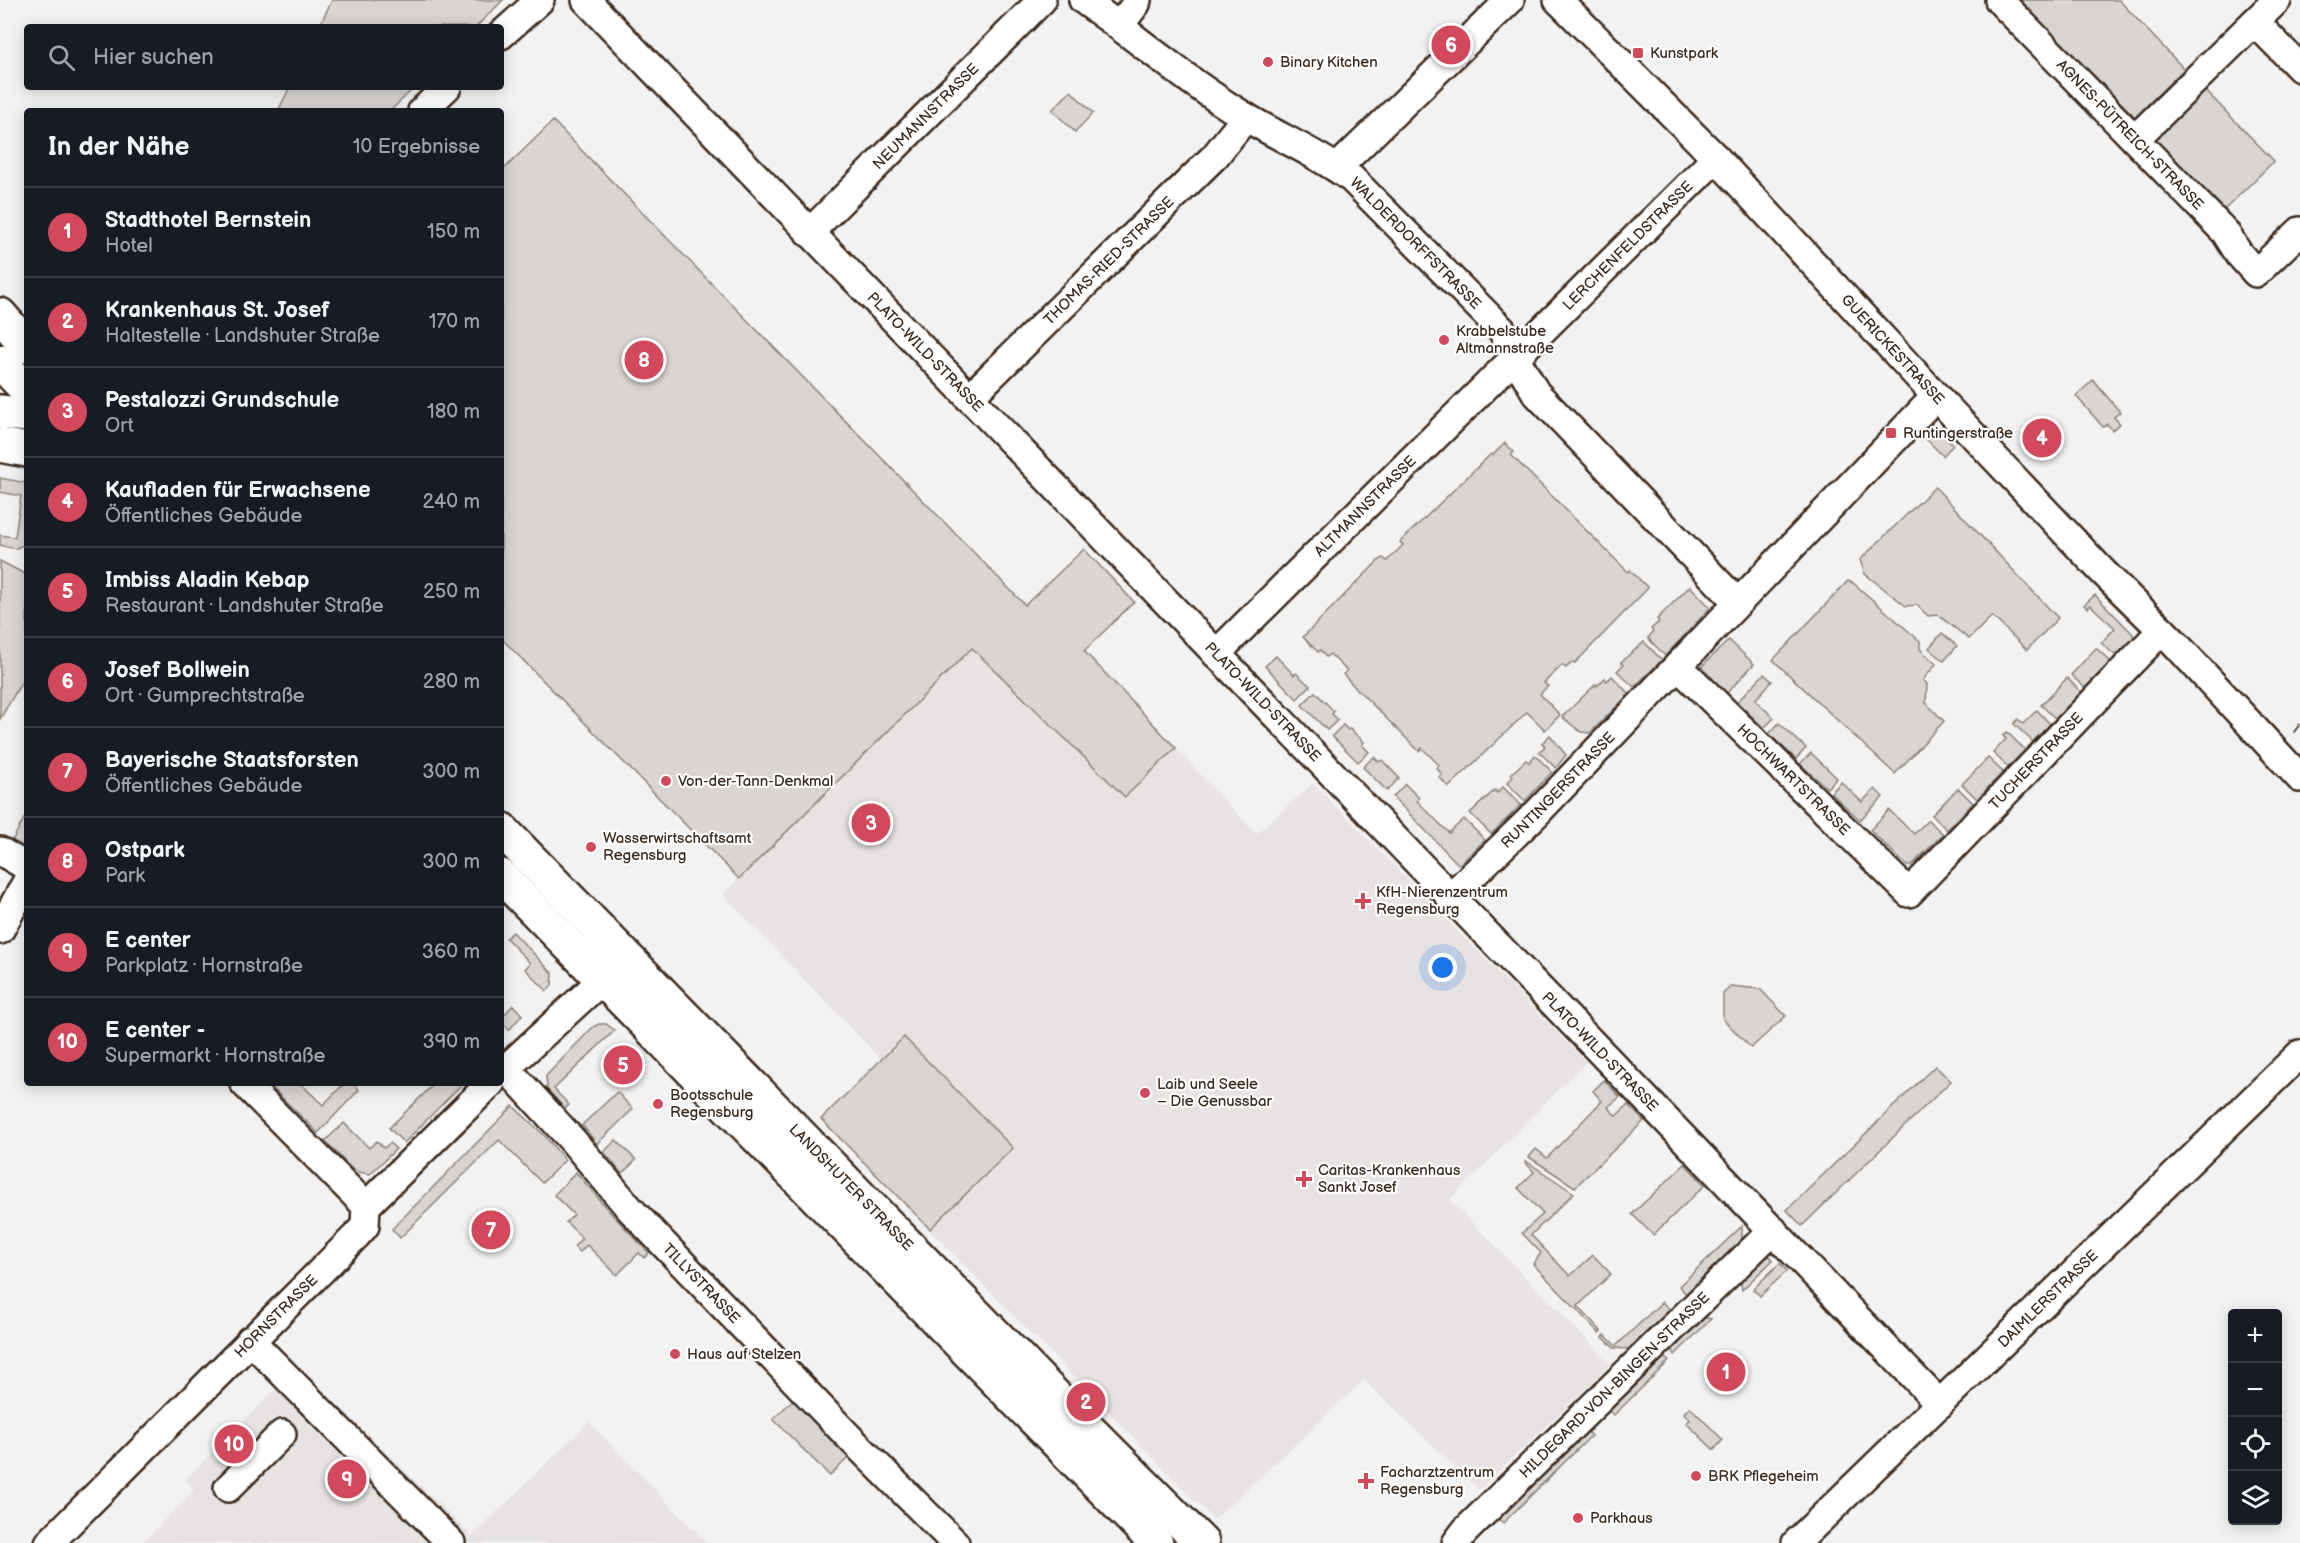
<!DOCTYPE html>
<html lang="de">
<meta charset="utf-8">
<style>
body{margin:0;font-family:"Balsamiq Sans",sans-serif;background:#20242c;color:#f1f3f6}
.controls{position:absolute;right:18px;bottom:18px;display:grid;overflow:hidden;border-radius:6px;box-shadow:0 3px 15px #0003}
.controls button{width:54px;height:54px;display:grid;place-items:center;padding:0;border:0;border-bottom:2px solid #363941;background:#171b24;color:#f1f3f6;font:30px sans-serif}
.you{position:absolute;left:1443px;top:968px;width:21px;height:21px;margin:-15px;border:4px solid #fff;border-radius:50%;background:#1a73e8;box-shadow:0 0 0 9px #1a73e833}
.badge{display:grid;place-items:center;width:39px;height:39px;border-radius:50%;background:#d1495b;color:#fff;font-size:20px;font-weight:700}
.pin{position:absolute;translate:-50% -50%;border:3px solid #fff;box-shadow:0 2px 6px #0006}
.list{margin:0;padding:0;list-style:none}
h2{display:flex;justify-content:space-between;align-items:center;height:78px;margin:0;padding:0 24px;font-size:26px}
h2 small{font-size:20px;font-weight:400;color:#9ea1a6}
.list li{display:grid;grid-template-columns:39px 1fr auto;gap:18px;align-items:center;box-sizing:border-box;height:90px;padding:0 24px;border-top:2px solid #363941}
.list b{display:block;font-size:22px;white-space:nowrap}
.list p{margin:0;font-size:20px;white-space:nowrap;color:#9ea1a6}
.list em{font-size:20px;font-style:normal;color:#9ea1a6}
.icon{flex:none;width:33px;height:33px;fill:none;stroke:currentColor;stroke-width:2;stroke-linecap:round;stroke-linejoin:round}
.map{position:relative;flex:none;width:2300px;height:1543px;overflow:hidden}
.search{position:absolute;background:#171b24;box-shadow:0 3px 15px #0003;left:24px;top:24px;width:480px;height:66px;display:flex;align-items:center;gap:15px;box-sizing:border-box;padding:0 21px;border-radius:6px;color:#9ea1a6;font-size:22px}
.panel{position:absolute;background:#171b24;box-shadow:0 3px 15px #0003;left:24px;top:108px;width:480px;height:978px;border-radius:6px}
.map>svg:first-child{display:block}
.built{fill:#e6e3e2}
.green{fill:#d8d5d2;stroke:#8a8078;stroke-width:1.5}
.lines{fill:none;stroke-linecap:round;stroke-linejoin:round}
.minor-casing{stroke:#3b2a1e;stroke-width:32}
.major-casing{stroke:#3b2a1e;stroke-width:38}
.minor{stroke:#fff;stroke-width:27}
.major{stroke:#fff;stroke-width:33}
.tram{stroke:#3b2a1e;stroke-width:1.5}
.poi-dot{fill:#d1495b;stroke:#fff;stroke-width:2}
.labels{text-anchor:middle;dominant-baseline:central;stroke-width:4.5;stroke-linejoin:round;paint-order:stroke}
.poi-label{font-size:15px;fill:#3b2a1e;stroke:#fff;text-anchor:start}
.street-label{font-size:15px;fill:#3b2a1e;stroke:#fff}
</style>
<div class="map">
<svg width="2300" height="1543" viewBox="0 0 2300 1543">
<rect width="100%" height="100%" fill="#f3f2f2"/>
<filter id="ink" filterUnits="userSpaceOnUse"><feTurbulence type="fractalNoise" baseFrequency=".0167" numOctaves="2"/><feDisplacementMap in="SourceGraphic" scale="12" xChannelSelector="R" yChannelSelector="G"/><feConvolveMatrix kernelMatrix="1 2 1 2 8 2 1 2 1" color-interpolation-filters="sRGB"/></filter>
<g filter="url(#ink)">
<!-- built -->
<g class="built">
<path d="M 973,648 L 1125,797 L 1176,748 L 1256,834 L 1313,783 L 1586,1062 L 1450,1200 L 1611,1364 L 1479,1490 L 1364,1380 L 1214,1520 L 821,1119 L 881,1060 L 723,894 Z"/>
<path d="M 298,1366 L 472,1536 L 589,1422 L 707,1543 L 142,1543 L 194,1490 L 185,1480 Z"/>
</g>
<!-- green -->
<g class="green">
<path d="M 332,0 L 503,0 L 476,27 L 319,27 Z"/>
<path d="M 2019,0 L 2119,0 L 2184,69 L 2135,117 Z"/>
<path d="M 290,87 L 415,87 L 390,111 L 278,111 Z"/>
<path d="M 2203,88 L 2274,161 L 2224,210 L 2152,136 Z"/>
<path d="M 1071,91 L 1093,113 L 1075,132 L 1052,110 Z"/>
<path d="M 553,121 L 1025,605 L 1084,549 L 1134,602 L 1084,651 L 1176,748 L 1125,797 L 972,648 L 739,879 L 501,638 L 501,172 Z"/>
<path d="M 2093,380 L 2120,412 L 2114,417 L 2120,424 L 2112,430 L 2107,424 L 2103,427 L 2076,396 Z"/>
<path d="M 1932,424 L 1953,445 L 1943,456 L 1922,435 Z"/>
<path d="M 1505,443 L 1514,452 L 1511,455 L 1628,572 L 1630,570 L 1648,588 L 1575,663 L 1573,662 L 1566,668 L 1562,665 L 1544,683 L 1548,686 L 1540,694 L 1560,715 L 1545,730 L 1527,712 L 1449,787 L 1439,777 L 1442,775 L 1437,768 L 1439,765 L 1422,748 L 1419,751 L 1350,682 L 1343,674 L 1347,671 L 1330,654 L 1326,657 L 1320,650 L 1318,652 L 1303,637 L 1377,562 L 1383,558 L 1387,561 L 1403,545 L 1400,542 L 1491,454 L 1493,455 Z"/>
<path d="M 0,478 L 27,483 L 27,541 C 17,551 13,549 0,545 L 0,535 L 15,537 L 21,496 L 0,492 Z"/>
<path d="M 1935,487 L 2058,618 L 2027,650 L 1992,616 L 1969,639 L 1938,615 L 1928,616 L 1917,605 L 1906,606 L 1865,574 L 1860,560 Z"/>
<path d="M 0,561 L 27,575 L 27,673 L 0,719 Z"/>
<path d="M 1848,581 L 1853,583 L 1920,641 L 1920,649 L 1936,664 L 1923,680 L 1927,684 L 1926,703 L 1944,721 L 1895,774 L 1773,660 Z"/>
<path d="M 1690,586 L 1709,606 L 1709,609 L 1665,656 L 1648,638 L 1653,632 L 1651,629 L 1659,622 L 1657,619 Z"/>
<path d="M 2095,595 L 2133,634 L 2133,639 L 2116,656 L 2101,643 L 2115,628 L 2090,605 L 2087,608 L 2084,605 Z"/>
<path d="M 1942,633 L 1957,646 L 1944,661 L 1929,648 Z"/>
<path d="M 1729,640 L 1754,664 L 1726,694 L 1702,670 L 1702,666 Z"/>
<path d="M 1644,642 L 1662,660 L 1634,687 L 1617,671 L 1623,665 L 1621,662 Z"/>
<path d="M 2096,648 L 2111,662 L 2085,688 L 2071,675 Z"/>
<path d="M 1276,656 L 1294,675 L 1296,673 L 1310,686 L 1297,699 L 1265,666 Z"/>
<path d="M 1764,674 L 1772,681 L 1755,700 L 1774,718 L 1764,728 L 1737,702 Z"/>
<path d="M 1612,676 L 1629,694 L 1590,733 L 1581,732 L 1562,717 L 1596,684 L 1597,686 L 1605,678 L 1607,681 Z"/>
<path d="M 2067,678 L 2081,692 L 2056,719 L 2041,705 Z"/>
<path d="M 1315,692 L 1334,711 L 1332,714 L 1338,720 L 1327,730 L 1302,705 Z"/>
<path d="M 2037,710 L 2050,724 L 2033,742 L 2014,724 L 2018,719 L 2023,724 Z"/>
<path d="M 1779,723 L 1806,748 L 1796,759 L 1769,734 Z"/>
<path d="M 1343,725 L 1348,730 L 1350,729 L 1364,742 L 1362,745 L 1369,752 L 1358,762 L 1332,736 Z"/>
<path d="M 2007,732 L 2025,750 L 2008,767 L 1993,753 L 2006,739 L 2003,736 Z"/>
<path d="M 1550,735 L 1566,755 L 1556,768 L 1539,752 L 1545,746 L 1542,743 Z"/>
<path d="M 1811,753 L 1837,778 L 1827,788 L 1800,764 Z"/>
<path d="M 1535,755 L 1552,772 L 1525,801 L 1507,783 L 1513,777 L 1511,774 L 1526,760 L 1529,762 Z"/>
<path d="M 1374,757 L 1379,762 L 1382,760 L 1399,778 L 1387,791 L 1363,767 Z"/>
<path d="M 1988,758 L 2003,772 L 1977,799 L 1962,784 Z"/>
<path d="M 1841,782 L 1862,802 L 1875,789 L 1883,797 L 1860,820 L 1831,793 Z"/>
<path d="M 1405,784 L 1419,798 L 1417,801 L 1449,833 L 1464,819 L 1485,840 L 1460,864 L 1458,864 L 1393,797 Z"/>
<path d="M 1503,787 L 1521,805 L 1491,834 L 1470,813 L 1495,790 L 1497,793 Z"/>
<path d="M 1958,788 L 1973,803 L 1947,830 L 1932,815 Z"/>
<path d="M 1889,810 L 1914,834 L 1928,820 L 1943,834 L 1911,866 L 1907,866 L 1870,830 Z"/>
<path d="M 25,817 L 27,818 L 26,849 L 12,841 Z"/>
<path d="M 513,932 L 553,974 L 552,985 L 547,991 L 525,969 L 530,963 L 506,938 Z"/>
<path d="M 1731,986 L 1760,989 L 1786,1016 L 1751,1048 L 1723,1019 L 1723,994 Z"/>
<path d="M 513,1005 L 522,1015 L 509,1030 L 501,1021 L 501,1018 Z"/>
<path d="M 599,1024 L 606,1024 L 615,1030 L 554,1089 L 569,1105 L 565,1109 L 547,1089 L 546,1076 L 593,1027 Z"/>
<path d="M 904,1037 L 1013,1148 L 930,1229 L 821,1119 Z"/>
<path d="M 1935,1066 L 1951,1081 L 1802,1226 L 1787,1210 Z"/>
<path d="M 1604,1080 L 1620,1097 L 1608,1107 L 1616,1116 L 1628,1105 L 1644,1121 L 1575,1187 L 1529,1157 L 1536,1149 L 1547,1158 L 1602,1101 L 1593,1091 Z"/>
<path d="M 267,1083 L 300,1083 L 323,1105 L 345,1083 L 353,1083 L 359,1090 L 318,1133 Z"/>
<path d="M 435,1083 L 463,1083 L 404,1143 L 389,1128 Z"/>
<path d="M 617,1092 L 633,1109 L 597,1144 L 582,1125 Z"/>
<path d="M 513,1106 L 544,1135 L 565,1160 L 542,1183 L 499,1140 L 400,1238 L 392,1229 Z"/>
<path d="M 344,1123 L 369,1148 L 377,1141 L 384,1148 L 390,1143 L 396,1149 L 370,1174 L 358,1172 L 352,1169 L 325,1141 Z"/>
<path d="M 616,1140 L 636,1160 L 622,1174 L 604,1152 Z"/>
<path d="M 1526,1161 L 1574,1193 L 1531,1235 L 1570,1276 L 1593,1255 L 1611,1274 L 1578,1306 L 1601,1331 L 1599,1333 L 1533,1264 L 1541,1253 L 1522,1233 L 1543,1214 L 1518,1188 L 1534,1172 L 1525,1162 Z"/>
<path d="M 1685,1164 L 1705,1185 L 1653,1235 L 1632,1214 Z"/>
<path d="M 576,1172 L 608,1210 L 649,1253 L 644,1258 L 639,1253 L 617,1275 L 587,1245 L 580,1252 L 574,1247 L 582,1238 L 566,1222 L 574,1215 L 554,1195 Z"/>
<path d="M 1742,1226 L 1742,1238 L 1738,1244 L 1686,1294 L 1679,1286 Z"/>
<path d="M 1770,1256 L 1773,1260 L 1742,1290 L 1740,1277 L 1763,1258 Z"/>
<path d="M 1780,1263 L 1787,1271 L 1760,1296 L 1753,1289 Z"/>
<path d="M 1662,1302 L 1670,1310 L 1628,1349 L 1614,1348 L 1603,1337 L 1605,1335 L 1616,1346 Z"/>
<path d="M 1700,1316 L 1711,1319 L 1675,1355 L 1670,1345 Z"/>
<path d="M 1660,1355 L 1669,1361 L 1614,1415 L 1606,1406 Z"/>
<path d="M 794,1399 L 850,1456 L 830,1476 L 773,1419 Z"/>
<path d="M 1690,1407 L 1723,1440 L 1714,1450 L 1686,1423 L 1690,1420 L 1684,1413 Z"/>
<path d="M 1584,1428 L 1591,1436 L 1503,1523 L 1495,1516 Z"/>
</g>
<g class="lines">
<defs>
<g id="minor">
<path id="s1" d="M 586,0 L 1940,1404"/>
<path id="s2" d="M 1083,0 C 1137,38 1188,82 1244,116 C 1280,138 1319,154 1352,179 L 1502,330 L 1515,357 L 1536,393 L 1737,602"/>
<path id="s3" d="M 1558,0 L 1716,158 L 1936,396 L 2103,572 L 2172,640 L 2300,778"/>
<path id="s4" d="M 1999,0 L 2225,232 L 2239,254 L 2256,273 L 2300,231"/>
<path d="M 2255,22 L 2300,68"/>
<path d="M 1119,26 L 1136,4 L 1137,0"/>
<path d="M 501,35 L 540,0"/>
<path d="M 422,111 L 447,87"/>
<path d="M 2135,139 L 2277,0"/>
<path d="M 1337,168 L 1510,0"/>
<path id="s5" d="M 809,233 L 1042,0"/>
<path id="s6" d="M 969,398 L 1215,156 L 1246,117"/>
<path id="s7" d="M 1216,654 L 1716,158"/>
<path id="s8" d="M 1678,666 L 1909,893 L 2162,630"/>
<path d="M 0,851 L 27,867"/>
<path id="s9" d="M 1450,897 L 1537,813 L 1936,396"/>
<path d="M 0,930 L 27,881"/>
<path id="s10" d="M 506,1068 L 574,1142 L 630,1209 L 848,1436 L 955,1543"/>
<path d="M 501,1073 L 617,966"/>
<path d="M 244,1083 L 366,1206"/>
<path d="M 250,1340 L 451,1543"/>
<path d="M 228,1488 L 282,1434"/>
<path id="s11" d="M 49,1543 L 356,1236 L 365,1226 L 366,1206 L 491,1083"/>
<path id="s12" d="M 1456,1543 L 1465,1531 L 1773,1230"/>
<path id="s13" d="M 1796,1543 L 2300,1054"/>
</g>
<g id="major">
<path d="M 0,315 L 27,346"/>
<path d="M 0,362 L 27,390"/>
<path d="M 0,412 L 27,415"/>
<path d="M 0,445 L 27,450"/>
<path id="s14" d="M 501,829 L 1064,1405 L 1202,1543"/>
<path d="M 501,876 L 1156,1543"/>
</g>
</defs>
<!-- minor casing -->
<use href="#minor" class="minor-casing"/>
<!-- major casing -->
<use href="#major" class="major-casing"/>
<!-- minor -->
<use href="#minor" class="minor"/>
<!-- major -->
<use href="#major" class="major"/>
<!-- tram -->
<path class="tram" d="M 2294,732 L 2300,724"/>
</g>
</g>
<!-- markers -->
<g class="poi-dot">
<rect x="1632" y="47" width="12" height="12" rx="3"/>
<circle cx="1268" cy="62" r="6"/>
<circle cx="1444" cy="340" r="6"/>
<rect x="1885" y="427" width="12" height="12" rx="3"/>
<circle cx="666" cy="781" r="6"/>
<circle cx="591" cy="847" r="6"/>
<path d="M1360 892h6v6h6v6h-6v6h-6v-6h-6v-6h6z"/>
<circle cx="1145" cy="1093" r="6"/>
<circle cx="658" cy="1104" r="6"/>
<path d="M1301 1170h6v6h6v6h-6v6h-6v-6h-6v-6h6z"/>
<circle cx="675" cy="1354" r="6"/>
<circle cx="1696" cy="1476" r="6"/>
<path d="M1363 1472h6v6h6v6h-6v6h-6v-6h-6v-6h6z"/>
<circle cx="1578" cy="1518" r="6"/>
</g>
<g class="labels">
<!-- poi labels -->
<g class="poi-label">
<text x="1650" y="53">Kunstpark</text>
<text x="1280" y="62">Binary Kitchen</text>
<text x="1456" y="331">Krabbelstube<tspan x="1456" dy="17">Altmannstraße</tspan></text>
<text x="1903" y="433">Runtingerstraße</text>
<text x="678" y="781">Von-der-Tann-Denkmal</text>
<text x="603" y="838">Wasserwirtschaftsamt<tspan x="603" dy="17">Regensburg</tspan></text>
<text x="1376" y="892">KfH-Nierenzentrum<tspan x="1376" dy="17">Regensburg</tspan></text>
<text x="1157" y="1084">Laib und Seele<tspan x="1157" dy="17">– Die Genussbar</tspan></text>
<text x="670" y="1095">Bootsschule<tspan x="670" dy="17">Regensburg</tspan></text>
<text x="1318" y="1170">Caritas-Krankenhaus<tspan x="1318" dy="17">Sankt Josef</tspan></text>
<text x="687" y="1354">Haus auf Stelzen</text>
<text x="1380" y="1472">Facharztzentrum<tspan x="1380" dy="17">Regensburg</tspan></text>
<text x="1708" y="1476">BRK Pflegeheim</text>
<text x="1590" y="1518">Parkhaus</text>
</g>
<!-- street labels -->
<g class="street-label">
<text stroke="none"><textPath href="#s5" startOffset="165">NEUMANNSTRASSE</textPath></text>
<text stroke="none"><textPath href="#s4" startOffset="188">AGNES-PÜTREICH-STRASSE</textPath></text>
<text stroke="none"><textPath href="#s2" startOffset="414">WALDERDORFFSTRASSE</textPath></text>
<text stroke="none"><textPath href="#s7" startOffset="580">LERCHENFELDSTRASSE</textPath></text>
<text stroke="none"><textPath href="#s6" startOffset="196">THOMAS-RIED-STRASSE</textPath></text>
<text stroke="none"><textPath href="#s3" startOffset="484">GUERICKESTRASSE</textPath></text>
<text stroke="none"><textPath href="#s1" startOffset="489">PLATO-WILD-STRASSE</textPath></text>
<text stroke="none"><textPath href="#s7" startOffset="210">ALTMANNSTRASSE</textPath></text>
<text stroke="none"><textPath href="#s1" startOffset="975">PLATO-WILD-STRASSE</textPath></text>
<text stroke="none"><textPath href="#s8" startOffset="507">TUCHERSTRASSE</textPath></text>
<text stroke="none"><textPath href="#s8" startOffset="162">HOCHWARTSTRASSE</textPath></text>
<text stroke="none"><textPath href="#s9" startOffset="152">RUNTINGERSTRASSE</textPath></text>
<text stroke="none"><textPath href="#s1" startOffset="1461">PLATO-WILD-STRASSE</textPath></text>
<text stroke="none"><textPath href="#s14" startOffset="501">LANDSHUTER STRASSE</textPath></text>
<text stroke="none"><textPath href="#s10" startOffset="291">TILLYSTRASSE</textPath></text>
<text stroke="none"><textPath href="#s13" startOffset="351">DAIMLERSTRASSE</textPath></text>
<text stroke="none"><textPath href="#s11" startOffset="321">HORNSTRASSE</textPath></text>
<text stroke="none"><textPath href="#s12" startOffset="224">HILDEGARD-VON-BINGEN-STRASSE</textPath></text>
</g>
</g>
</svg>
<div class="controls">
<button>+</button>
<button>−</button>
<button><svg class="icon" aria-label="locate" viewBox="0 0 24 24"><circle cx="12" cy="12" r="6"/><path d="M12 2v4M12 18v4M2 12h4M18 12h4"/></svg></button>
<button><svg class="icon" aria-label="layers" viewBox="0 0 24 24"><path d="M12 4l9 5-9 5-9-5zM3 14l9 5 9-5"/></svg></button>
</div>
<div class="you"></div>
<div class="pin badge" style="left:1726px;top:1372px">1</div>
<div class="pin badge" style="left:1086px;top:1402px">2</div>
<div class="pin badge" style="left:871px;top:823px">3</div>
<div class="pin badge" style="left:2042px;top:438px">4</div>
<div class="pin badge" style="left:623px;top:1065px">5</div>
<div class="pin badge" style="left:1451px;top:45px">6</div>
<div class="pin badge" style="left:491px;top:1230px">7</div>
<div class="pin badge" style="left:644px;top:360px">8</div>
<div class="pin badge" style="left:347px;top:1479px">9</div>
<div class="pin badge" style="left:234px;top:1444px">10</div>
<div class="search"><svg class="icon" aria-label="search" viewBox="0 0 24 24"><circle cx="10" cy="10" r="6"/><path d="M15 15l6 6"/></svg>Hier suchen</div>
<section class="panel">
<h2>In der Nähe<small>10 Ergebnisse</small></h2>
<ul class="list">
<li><span class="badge">1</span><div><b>Stadthotel Bernstein</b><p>Hotel</p></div><em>150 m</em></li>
<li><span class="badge">2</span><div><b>Krankenhaus St. Josef</b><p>Haltestelle · Landshuter Straße</p></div><em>170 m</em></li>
<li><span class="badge">3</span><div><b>Pestalozzi Grundschule</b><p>Ort</p></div><em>180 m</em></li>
<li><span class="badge">4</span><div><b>Kaufladen für Erwachsene</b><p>Öffentliches Gebäude</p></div><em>240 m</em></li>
<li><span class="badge">5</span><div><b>Imbiss Aladin Kebap</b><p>Restaurant · Landshuter Straße</p></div><em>250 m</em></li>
<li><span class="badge">6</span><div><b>Josef Bollwein</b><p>Ort · Gumprechtstraße</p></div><em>280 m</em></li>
<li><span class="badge">7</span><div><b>Bayerische Staatsforsten</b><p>Öffentliches Gebäude</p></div><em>300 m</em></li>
<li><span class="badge">8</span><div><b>Ostpark</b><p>Park</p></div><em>300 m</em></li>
<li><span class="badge">9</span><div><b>E center</b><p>Parkplatz · Hornstraße</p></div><em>360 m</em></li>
<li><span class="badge">10</span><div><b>E center -</b><p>Supermarkt · Hornstraße</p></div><em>390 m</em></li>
</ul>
</section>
</div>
